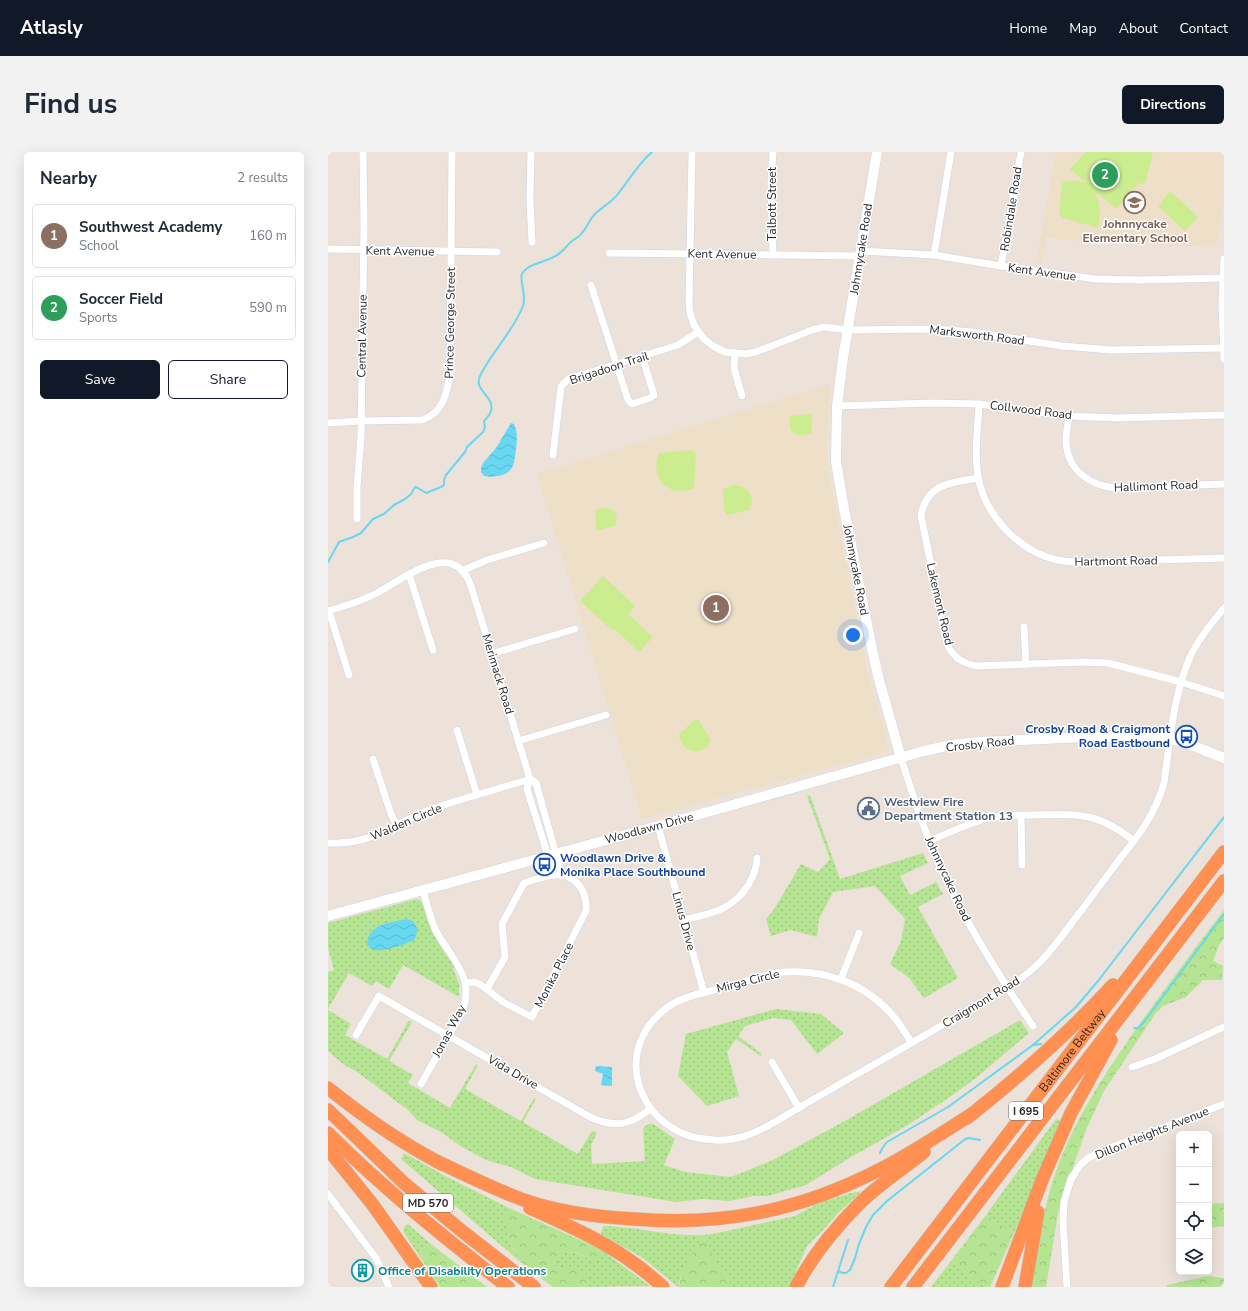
<!DOCTYPE html>
<meta charset="utf-8">
<style>
body{margin:0;font-family:"Nunito Sans",sans-serif;background:#f2f2f3;color:#1f2937}
.controls{position:absolute;right:12px;bottom:12px;display:grid;overflow:hidden;border-radius:6px;box-shadow:0 4px 16px #0002}
.controls button{width:36px;height:36px;display:grid;place-items:center;padding:0;border:0;border-bottom:1px solid #e0e1e3;background:#fff;color:#1f2937;font:20px sans-serif}
.you{position:absolute;left:525px;top:483px;width:14px;height:14px;margin:-10px;border:3px solid #fff;border-radius:50%;background:#1a73e8;box-shadow:0 0 0 6px #1a73e833}
.badge{display:grid;place-items:center;width:26px;height:26px;border-radius:50%;background:#111827;color:#fff;font-size:13px;font-weight:700}
.pin{position:absolute;translate:-50% -50%;border:2px solid #fff;box-shadow:0 1px 4px #0006}
.list{margin:0;padding:0;list-style:none}
h2{display:flex;justify-content:space-between;align-items:center;height:52px;margin:0;padding:0 16px;font-size:17px}
h2 small{font-size:13px;font-weight:400;color:#747a83}
.list li{display:grid;grid-template-columns:26px 1fr auto;gap:12px;align-items:center;box-sizing:border-box;height:64px;margin:0 8px 8px;padding:0 8px;border:1px solid #e0e1e3;border-radius:6px}
.list b{display:block;font-size:15px;white-space:nowrap}
.list p{margin:0;font-size:13px;white-space:nowrap;color:#747a83}
.list em{font-size:13px;font-style:normal;color:#747a83}
.actions{display:flex;gap:8px;padding:12px 16px}
.actions a{flex:1;padding:9px 0;border:1px solid #111827;border-radius:6px;text-align:center;font-size:14px;color:#111827}
.actions .main{background:#111827;color:#fff}
.icon{flex:none;width:22px;height:22px;fill:none;stroke:currentColor;stroke-width:2;stroke-linecap:round;stroke-linejoin:round}
.map{position:relative;flex:none;width:896px;height:1135px;overflow:hidden;border-radius:6px}
header{display:flex;align-items:center;gap:24px;box-sizing:border-box;height:56px;padding:0 20px;background:#111827;color:#fff}
header strong{font-size:19px}
nav{display:flex;gap:22px;margin-inline-start:auto;font-size:14px}
.intro{display:flex;align-items:center;justify-content:space-between;box-sizing:border-box;height:96px;padding:0 24px}
h1{margin:0;font-size:28px}
.button{padding:10px 18px;border-radius:6px;background:#111827;color:#fff;font-size:14px;font-weight:700}
main{display:flex;gap:24px;padding:0 24px}
aside{flex:1;background:#fff;border-radius:6px;box-shadow:0 4px 16px #0002}
.map>svg:first-child{display:block}
.education{fill:#eedfc8}
.grass{fill:url(#grass-dots)}
.forest{fill:url(#forest-crowns)}
.pitch{fill:#cbec8f}
.water{fill:url(#water-waves)}
.lines{fill:none;stroke-linecap:round;stroke-linejoin:round}
.stream{stroke:#68d7f2;stroke-width:2}
.street-casing{stroke:#cfd4e2;stroke-width:8}
.secondary-casing{stroke:#cfd4e2;stroke-width:11}
.highway-casing{stroke:#c3c3c3;stroke-width:14}
.street{stroke:#fff;stroke-width:7}
.secondary{stroke:#fff;stroke-width:10}
.highway{stroke:#ff9051;stroke-width:13}
.labels{text-anchor:middle;dominant-baseline:central;stroke-width:3;stroke-linejoin:round;paint-order:stroke}
.shield{fill:#fff;stroke:#686868;stroke-width:1}
.shield-label{font-size:11px;font-weight:bold;fill:#282828}
.street-label{font-size:12px;fill:#282828;stroke:#fff}
.education-label{font-size:12px;font-weight:bold;fill:#785e54;stroke:#fff}
.transit-label{font-size:12px;font-weight:bold;fill:#164399;stroke:#fff;text-anchor:end}
.service-label{font-size:12px;font-weight:bold;fill:#4e5e75;stroke:#fff;text-anchor:start}
.culture-label{font-size:12px;font-weight:bold;fill:#0d838f;stroke:#fff;text-anchor:start}
</style>
<header>
<strong>Atlasly</strong>
<nav><a>Home</a><a>Map</a><a>About</a><a>Contact</a></nav>
</header>
<div class="intro"><h1>Find us</h1><a class="button">Directions</a></div>
<main>
<aside>
<h2>Nearby<small>2 results</small></h2>
<ul class="list">
<li><span class="badge" style="background:#8d6e63">1</span><div><b>Southwest Academy</b><p>School</p></div><em>160 m</em></li>
<li><span class="badge" style="background:#2e9e5b">2</span><div><b>Soccer Field</b><p>Sports</p></div><em>590 m</em></li>
</ul>
<div class="actions"><a class="main">Save</a><a>Share</a></div>
</aside>
<div class="map">
<svg width="896" height="1135" viewBox="0 0 896 1135">
<defs>
<pattern id="grass-dots" width="8" height="8" patternUnits="userSpaceOnUse"><rect width="8" height="8" fill="#b5e593"/><path d="M2 2h.1M6 6h.1" fill="none" stroke="#9cc47f" stroke-width="1.8" stroke-linecap="round"/></pattern>
<pattern id="forest-crowns" width="20" height="18" patternUnits="userSpaceOnUse"><rect width="20" height="18" fill="#b5e593"/><path d="M2 6a3 3 0 1 1 6 0M12 15a3 3 0 1 1 6 0" fill="none" stroke="#9cc47f"/></pattern>
<pattern id="water-waves" width="16" height="10" patternUnits="userSpaceOnUse"><rect width="16" height="10" fill="#68d7f2"/><path d="M0 5q4-4 8 0t8 0" fill="none" stroke="#5ab9d0"/></pattern>
</defs>
<rect width="100%" height="100%" fill="#ece2d9"/>
<!-- education -->
<g class="education">
<path d="M 728,0 L 896,0 L 896,46 L 888,95 L 748,89 L 718,85 L 714,111 L 708,110 Z"/>
<path d="M 502,232 L 499,292 L 499,312 L 502,331 L 539,518 L 561,599 L 314,667 L 209,322 Z"/>
</g>
<!-- grass -->
<g class="grass">
<path d="M 482,643 L 512,727 L 595,701 L 600,711 L 572,724 L 582,743 L 608,730 L 615,742 L 590,755 L 630,826 L 596,846 L 581,826 L 562,812 L 573,789 L 577,767 L 547,734 L 505,740 L 491,767 L 489,785 L 463,778 L 443,784 L 438,767 L 445,759 L 473,712 L 490,720 L 502,707 L 479,644 Z"/>
<path d="M 88,747 L 92,748 C 97,754 98,766 102,774 C 108,789 118,803 128,816 L 125,816 L 131,832 L 131,845 L 75,813 L 61,837 L 48,829 L 44,834 L 21,821 L 0,857 L 0,820 L 6,818 L 0,796 L 0,771 Z"/>
<path d="M 448,857 L 493,862 L 516,881 L 489,902 L 463,868 L 445,866 L 417,874 L 410,884 L 434,902 L 433,904 L 408,887 L 399,900 L 411,944 L 379,954 L 350,924 L 358,882 Z"/>
<path d="M 0,858 L 23,872 L 17,883 L 59,907 L 81,868 L 84,870 L 61,909 L 85,923 L 80,931 L 122,956 L 148,912 L 150,913 L 137,937 L 193,969 L 206,946 L 208,947 L 195,970 L 250,1002 L 264,979 L 269,981 L 263,993 L 264,1012 L 317,1009 L 315,976 L 320,972 L 325,972 L 347,987 L 336,1013 L 357,1020 L 403,1025 L 445,1008 L 515,970 L 692,868 L 701,881 L 648,926 L 626,942 L 580,973 L 523,1005 L 478,1033 L 440,1044 L 426,1044 L 401,1049 L 374,1047 L 348,1050 L 207,1027 L 183,1015 L 158,1008 L 134,995 L 113,980 L 89,968 L 80,958 L 28,919 L 16,913 L 0,899 Z"/>
<path d="M 728,967 L 734,969 L 686,1081 L 658,1063 Z"/>
<path d="M 76,1001 L 123,1027 L 179,1055 L 175,1057 L 182,1091 L 189,1107 L 73,1007 Z"/>
<path d="M 534,1039 L 509,1062 L 496,1077 L 479,1094 L 461,1135 L 405,1135 L 391,1114 L 354,1119 L 350,1135 L 315,1106 L 273,1082 L 275,1074 C 287,1074 298,1076 310,1077 C 334,1081 360,1085 385,1082 L 467,1064 L 489,1052 L 523,1041 Z"/>
<path d="M 80,1072 L 104,1093 L 94,1096 L 92,1099 L 99,1116 L 75,1079 L 77,1074 Z"/>
<path d="M 272,1097 L 322,1134 L 255,1135 L 260,1127 L 243,1116 L 232,1116 L 226,1114 L 225,1108 C 241,1097 247,1098 264,1109 L 274,1104 Z"/>
<path d="M 623,1109 L 658,1135 L 603,1135 Z"/>
</g>
<!-- forest -->
<g class="forest">
<path d="M 896,758 L 896,786 L 891,793 L 885,809 L 895,814 L 894,828 L 875,828 L 858,845 L 835,854 L 827,862 L 776,939 L 758,978 L 731,1056 L 718,1135 L 703,1135 C 710,1092 716,1049 732,1008 C 752,958 782,914 813,870 C 840,832 868,795 896,758 Z"/>
<path d="M 896,1051 L 896,1074 L 881,1076 L 881,1052 Z"/>
<path d="M 179,1055 L 272,1097 L 274,1104 L 269,1109 C 260,1110 260,1105 252,1102 C 242,1097 233,1103 225,1108 L 226,1114 L 232,1116 L 243,1116 L 259,1122 L 260,1127 L 255,1135 L 225,1135 L 189,1107 L 176,1075 L 175,1057 Z"/>
<path d="M 658,1063 L 686,1081 L 662,1135 L 658,1135 L 623,1109 Z"/>
<path d="M 375,1083 L 391,1114 L 405,1135 L 351,1135 L 354,1119 Z"/>
<path d="M 104,1093 L 159,1135 L 112,1135 L 99,1116 L 92,1099 L 94,1096 Z"/>
<path d="M 880,1124 L 896,1126 L 896,1135 L 838,1135 L 839,1133 Z"/>
</g>
<!-- pitch -->
<g class="pitch">
<path d="M 758,0 L 825,0 L 817,32 L 811,31 L 788,57 L 765,38 C 773,51 773,61 770,76 L 735,66 L 731,61 L 734,31 C 743,28 749,28 758,31 L 742,17 Z"/>
<path d="M 842,39 L 870,65 L 857,79 L 830,54 Z"/>
<path d="M 481,262 L 484,264 L 483,281 C 475,285 470,284 463,279 L 461,269 L 462,264 Z"/>
<path d="M 364,298 L 368,302 L 366,336 C 340,346 321,327 331,301 Z"/>
<path d="M 404,333 C 419,333 429,343 421,358 L 400,363 L 396,359 L 395,338 Z"/>
<path d="M 273,356 C 285,356 292,361 287,374 L 270,378 L 268,376 L 267,358 Z"/>
<path d="M 275,424 L 307,454 L 300,462 L 325,485 L 311,500 L 287,477 L 285,479 L 252,449 Z"/>
<path d="M 367,568 L 371,568 L 383,589 C 374,606 352,601 351,582 Z"/>
</g>
<!-- water -->
<g class="water">
<path d="M 183,271 L 186,272 C 190,281 189,288 188,297 C 186,312 186,322 169,324 C 164,325 161,325 156,324 L 153,320 L 153,316 L 155,311 L 168,296 Z"/>
<path d="M 79,767 L 85,769 L 90,778 L 86,788 C 79,792 55,800 48,798 C 44,798 42,796 39,793 C 40,771 62,771 79,767 Z"/>
<path d="M 268,914 L 284,915 L 284,934 L 273,933 L 275,922 L 267,919 Z"/>
</g>
<g class="lines">
<!-- stream -->
<g class="stream">
<path d="M 0,410 L 11,390 L 25,385 L 33,381 L 45,367 L 56,362 L 66,353 L 77,347 L 83,342 L 87,335 L 90,336 L 98,341 L 113,335 L 116,333 L 116,328 L 118,323 L 137,300 L 139,295 L 155,280 L 157,275 L 156,269 C 159,266 162,262 163,259 C 167,244 145,238 152,224 C 163,201 186,178 195,154 C 199,142 191,129 194,122 C 200,110 224,110 233,100 C 237,97 240,92 244,89 C 247,87 251,85 253,82 C 259,76 261,68 267,62 C 274,55 283,51 290,42 C 301,28 310,12 324,0"/>
<path d="M 806,876 L 810,876 L 816,870 L 896,762"/>
<path d="M 705,893 L 748,855 L 770,829 L 896,665"/>
<path d="M 552,1001 L 555,995 L 559,990 L 620,955 L 705,893 L 713,892"/>
<path d="M 510,1119 L 515,1121 L 518,1121 L 522,1118 L 527,1106 L 531,1092 L 538,1075 L 545,1063 L 559,1049 L 636,988 L 640,986 L 652,988"/>
<path d="M 505,1135 L 520,1088"/>
</g>
<defs>
<g id="street">
<path d="M 203,0 L 202,48 L 204,90"/>
<path d="M 364,0 L 362,102 L 361,150 L 362,161 L 366,173 L 376,187 L 385,194 L 397,200 L 418,202 L 428,200 L 484,178 L 496,175 L 520,178 L 607,177 L 644,180 L 734,194 L 784,198 L 896,196"/>
<path d="M 445,0 L 443,30 L 445,103"/>
<path d="M 0,97 L 169,100"/>
<path d="M 533,99 L 606,103 L 673,114 L 768,127 L 812,128 L 896,126"/>
<path d="M 281,101 L 532,104"/>
<path d="M 606,103 L 623,0"/>
<path d="M 896,107 L 894,154 L 896,207"/>
<path d="M 673,114 L 693,0"/>
<path d="M 263,133 L 300,248 L 304,252 L 322,246 L 326,243 L 314,204"/>
<path d="M 407,201 L 406,216 L 414,244"/>
<path d="M 651,252 C 650,276 646,300 650,324 C 656,363 692,400 729,408 C 751,412 774,410 796,409 C 829,408 863,407 896,406"/>
<path d="M 509,254 L 605,251 L 651,252 L 741,264 L 788,266 L 896,263"/>
<path d="M 741,264 C 740,272 738,281 738,289 C 739,318 762,334 788,336 L 896,332"/>
<path d="M 0,271 L 33,269 L 94,268 C 115,261 119,242 122,221 L 124,0"/>
<path d="M 225,303 L 233,235 L 235,232 L 241,227 L 350,193 L 370,180"/>
<path d="M 650,326 C 623,331 599,331 593,363 L 618,489 C 623,504 634,512 650,514 L 756,510 L 780,511 L 853,530 L 896,544"/>
<path d="M 29,367 L 29,335 L 33,285 L 36,72 L 35,0"/>
<path d="M 134,419 L 159,408 L 216,391"/>
<path d="M 81,422 L 105,498"/>
<path d="M 0,459 C 16,454 32,450 47,442 C 74,428 126,384 143,434 L 202,627 L 199,637 L 226,723"/>
<path d="M 1,459 L 21,523"/>
<path d="M 696,475 L 698,512"/>
<path d="M 163,502 L 247,477"/>
<path d="M 129,578 L 149,643"/>
<path d="M 190,589 L 278,563"/>
<path d="M 573,606 C 585,643 596,680 612,715 C 638,771 670,823 705,874"/>
<path d="M 45,607 L 63,662 L 69,674"/>
<path d="M 202,627 L 208,631 L 234,724"/>
<path d="M 693,663 L 694,713"/>
<path d="M 330,674 L 376,841"/>
<path d="M 601,689 C 621,681 642,670 664,665 C 678,663 692,663 706,663 C 752,662 769,660 806,689"/>
<path d="M 0,691 C 44,693 63,673 101,658 C 134,646 168,638 202,627"/>
<path d="M 356,768 C 384,761 405,758 421,732 C 426,723 429,716 429,706"/>
<path d="M 513,827 L 531,781"/>
<path d="M 138,831 L 147,830 L 153,833 L 175,850 L 204,865 L 258,759 C 260,740 247,720 226,723 C 216,724 205,728 196,731 L 174,772 L 177,805 L 159,837"/>
<path d="M 28,883 L 51,844 L 262,965 C 287,976 301,974 322,957"/>
<path d="M 584,891 C 579,884 575,877 570,870 C 540,831 495,815 447,821 C 428,826 409,832 390,837 C 372,842 351,845 336,858 C 279,904 316,987 386,988 C 399,989 413,986 425,981 C 442,974 457,964 472,955 C 500,939 527,923 554,908 C 584,891 614,873 644,856 C 666,843 689,832 708,814 C 726,797 740,775 756,755 C 768,739 779,724 791,708 C 811,683 827,663 836,631 C 842,589 845,543 863,503 C 871,486 884,471 896,456"/>
<path d="M 444,910 L 471,956"/>
<path d="M 804,915 L 827,907 L 896,875"/>
<path d="M 93,932 L 133,862 C 149,826 124,808 108,779 C 102,766 99,752 95,738"/>
<path d="M 0,1042 L 48,1106 L 61,1135"/>
<path d="M 739,1135 L 735,1070 L 736,1050 L 743,1027 L 753,1012 L 760,1006 L 779,997 L 896,952"/>
</g>
<g id="secondary">
<path d="M 549,0 L 515,206 L 509,254 L 508,310 L 516,357 L 544,497 L 550,524 L 573,606"/>
<path d="M 0,764 L 330,674 L 596,599 L 623,593 L 650,590 L 759,585 L 817,585 L 853,589 L 896,606"/>
</g>
<g id="highway">
<path d="M 0,936 C 36,965 73,991 114,1012"/>
<path d="M 0,958 L 77,1032 L 135,1080 L 206,1135"/>
<path d="M 639,966 C 691,925 740,882 785,833"/>
<path d="M 0,981 C 56,1037 118,1087 180,1135"/>
<path d="M 0,997 L 45,1053 L 103,1135"/>
<path d="M 108,1009 C 136,1022 164,1036 193,1047 C 229,1060 268,1065 306,1067 C 395,1074 471,1059 551,1018 C 583,1002 614,981 644,962"/>
<path d="M 202,1056 C 252,1079 293,1096 335,1135"/>
<path d="M 468,1135 C 484,1104 507,1076 531,1052 C 551,1032 575,1017 596,1000"/>
<path id="s1" d="M 563,1135 L 896,700"/>
<path d="M 585,1135 L 896,729"/>
<path d="M 674,1135 L 714,1028 L 743,961 L 783,888"/>
<path d="M 697,1135 L 710,1060"/>
</g>
</defs>
<!-- street casing -->
<use href="#street" class="street-casing"/>
<!-- secondary casing -->
<use href="#secondary" class="secondary-casing"/>
<!-- highway casing -->
<use href="#highway" class="highway-casing"/>
<!-- street -->
<use href="#street" class="street"/>
<!-- secondary -->
<use href="#secondary" class="secondary"/>
<!-- highway -->
<use href="#highway" class="highway"/>
</g>
<!-- icons -->
<defs>
<symbol id="school-ring" viewBox="-11 -11 22 22"><circle r="9.5" fill="#fff" stroke="#8d6e63" stroke-width="1.5"/><path d="M0-5L7-2L0 1L-7-2ZM-4 1L0 2.5L4 1V4Q0 6-4 4Z" fill="#8d6e63"/></symbol>
<symbol id="bus-ring" viewBox="-11 -11 22 22"><circle r="9.5" fill="#fff" stroke="#1a4fb4" stroke-width="1.5"/><path d="M-5-6H5V4H4V6H2V4H-2V6H-4V4H-5ZM-3.5-4V0h7V-4ZM-3.5 1.2v1.5H-2V1.2ZM2 1.2v1.5H3.5V1.2Z" fill="#1a4fb4"/></symbol>
<symbol id="civic-ring" viewBox="-11 -11 22 22"><circle r="9.5" fill="#fff" stroke="#5c6f8a" stroke-width="1.5"/><path d="M-.6-6.5H3V-4.5H.6V-3L4-1V1h2V6H-6V1h2V-1L-.6-3ZM-1.2 2.5V6h2.4V2.5Z" fill="#5c6f8a"/></symbol>
<symbol id="building-ring" viewBox="-11 -11 22 22"><circle r="9.5" fill="#fff" stroke="#0f9aa8" stroke-width="1.5"/><path d="M-4-6H4V6H1V3H-1V6H-4ZM-2.5-4.3h1.7v1.8h-1.7ZM.8-4.3h1.7v1.8H.8ZM-2.5-1h1.7V.8h-1.7ZM.8-1h1.7V.8H.8Z" fill="#0f9aa8"/></symbol>
</defs>
<g fill-rule="evenodd">
<use href="#school-ring" x="794" y="38" width="25" height="25"/>
<use href="#bus-ring" x="846" y="572" width="25" height="25"/>
<use href="#civic-ring" x="528" y="644" width="25" height="25"/>
<use href="#bus-ring" x="204" y="700" width="25" height="25"/>
<use href="#building-ring" x="22" y="1106" width="25" height="25"/>
</g>
<g class="labels">
<!-- shield labels -->
<g class="shield">
<rect x="681" y="950" width="34" height="18" rx="3"/>
<rect x="75" y="1042" width="50" height="18" rx="3"/>
</g>
<g class="shield-label">
<text x="698" y="959">I 695</text>
<text x="100" y="1051">MD 570</text>
</g>
<!-- street labels -->
<g class="street-label">
<text transform="translate(444 52) rotate(-90)">Talbott Street</text>
<text transform="translate(683 57) rotate(-81)">Robindale Road</text>
<text transform="translate(533 97) rotate(-81)">Johnnycake Road</text>
<text transform="translate(72 99) rotate(1)">Kent Avenue</text>
<text transform="translate(394 102) rotate(1)">Kent Avenue</text>
<text transform="translate(714 120) rotate(8)">Kent Avenue</text>
<text transform="translate(122 171) rotate(-89)">Prince George Street</text>
<text transform="translate(649 183) rotate(7)">Marksworth Road</text>
<text transform="translate(34 184) rotate(-89)">Central Avenue</text>
<text transform="translate(281 216) rotate(-18)">Brigadoon Trail</text>
<text transform="translate(703 258) rotate(7)">Collwood Road</text>
<text transform="translate(828 334) rotate(-2)">Hallimont Road</text>
<text transform="translate(788 409) rotate(-1)">Hartmont Road</text>
<text transform="translate(528 418) rotate(79)">Johnnycake Road</text>
<text transform="translate(612 452) rotate(77)">Lakemont Road</text>
<text transform="translate(170 522) rotate(73)">Merimack Road</text>
<text transform="translate(652 592) rotate(-6)">Crosby Road</text>
<text transform="translate(78 670) rotate(-23)">Walden Circle</text>
<text transform="translate(321 676) rotate(-15)">Woodlawn Drive</text>
<text transform="translate(620 727) rotate(65)">Johnnycake Road</text>
<text transform="translate(356 769) rotate(75)">Linus Drive</text>
<text transform="translate(226 823) rotate(-63)">Monika Place</text>
<text transform="translate(420 829) rotate(-14)">Mirga Circle</text>
<text transform="translate(653 850) rotate(-31)">Craigmont Road</text>
<text transform="translate(121 879) rotate(-62)">Jonas Way</text>
<text stroke="none"><textPath href="#s1" startOffset="298">Baltimore Beltway</textPath></text>
<text transform="translate(185 920) rotate(30)">Vida Drive</text>
<text transform="translate(824 981) rotate(-22)">Dillon Heights Avenue</text>
</g>
<!-- education labels -->
<g class="education-label">
<text x="807" y="72">Johnnycake<tspan x="807" dy="14">Elementary School</tspan></text>
</g>
<!-- transit labels -->
<g class="transit-label">
<text x="842" y="577">Crosby Road &amp; Craigmont<tspan x="842" dy="14">Road Eastbound</tspan></text>
<text x="232" y="706" text-anchor="start">Woodlawn Drive &amp;<tspan x="232" dy="14">Monika Place Southbound</tspan></text>
</g>
<!-- service labels -->
<g class="service-label">
<text x="556" y="650">Westview Fire<tspan x="556" dy="14">Department Station 13</tspan></text>
</g>
<!-- culture labels -->
<g class="culture-label">
<text x="50" y="1119">Office of Disability Operations</text>
</g>
</g>
</svg>
<div class="controls">
<button>+</button>
<button>−</button>
<button><svg class="icon" aria-label="locate" viewBox="0 0 24 24"><circle cx="12" cy="12" r="6"/><path d="M12 2v4M12 18v4M2 12h4M18 12h4"/></svg></button>
<button><svg class="icon" aria-label="layers" viewBox="0 0 24 24"><path d="M12 4l9 5-9 5-9-5zM3 14l9 5 9-5"/></svg></button>
</div>
<div class="you"></div>
<div class="pin badge" style="left:388px;top:456px;background:#8d6e63">1</div>
<div class="pin badge" style="left:777px;top:23px;background:#2e9e5b">2</div>
</div>
</main>
